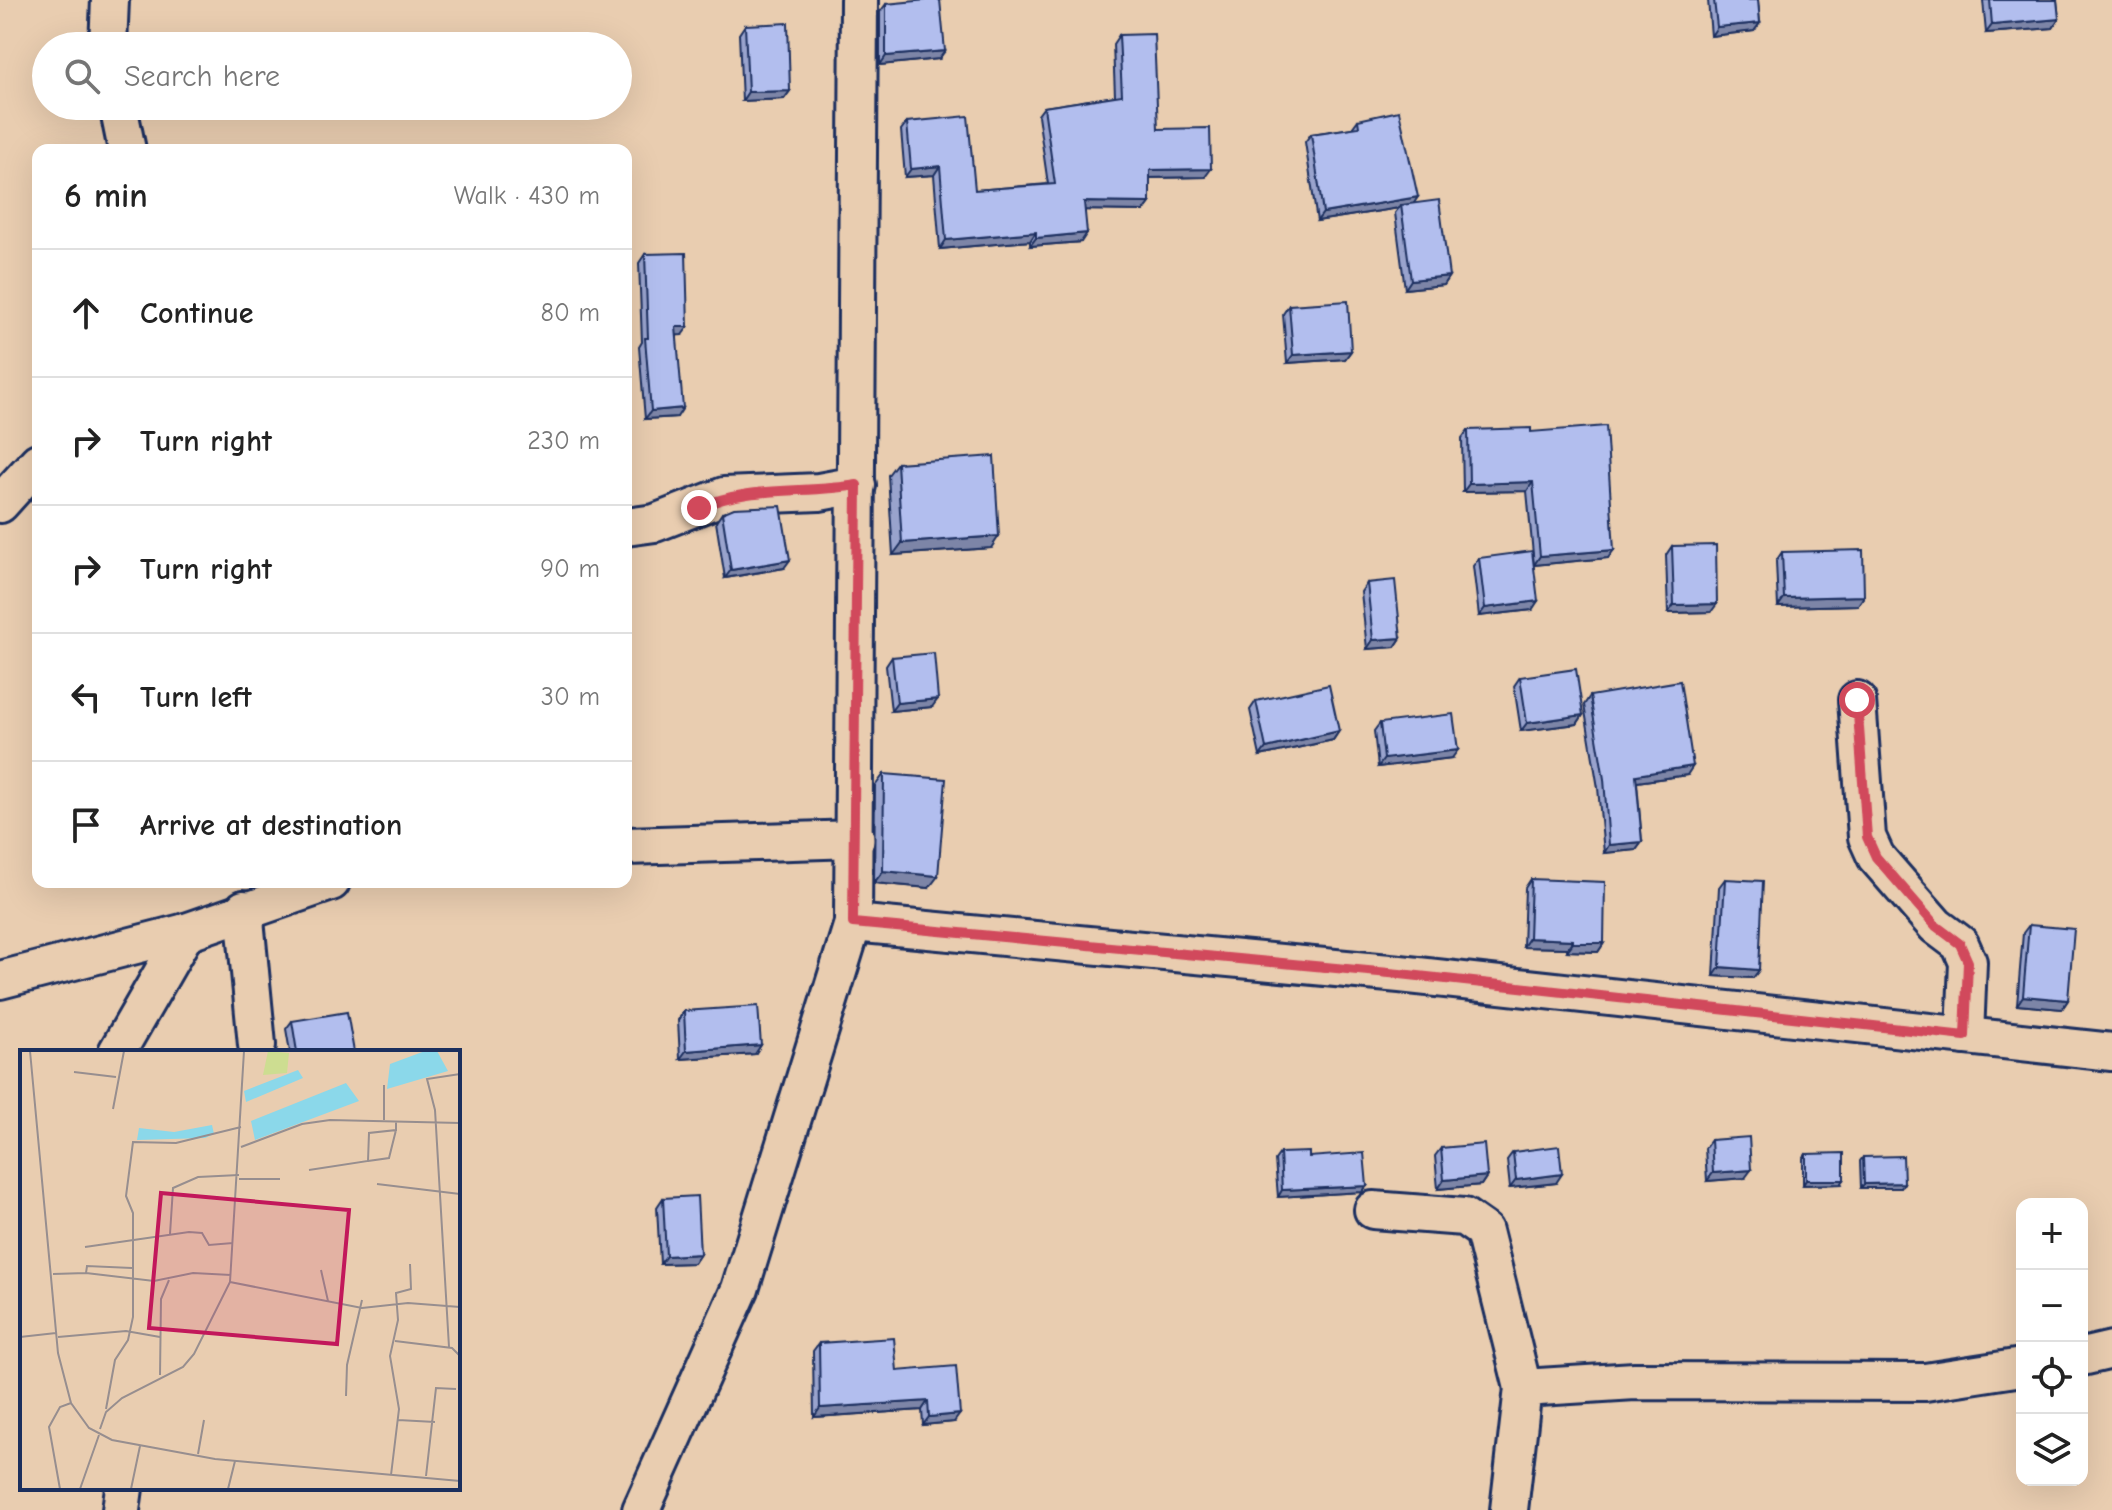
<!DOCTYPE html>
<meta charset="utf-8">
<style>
body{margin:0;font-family:"Comic Neue",sans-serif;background:#f2f2f2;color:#222}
.controls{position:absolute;right:24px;bottom:24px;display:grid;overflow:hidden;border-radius:16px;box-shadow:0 8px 32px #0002}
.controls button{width:72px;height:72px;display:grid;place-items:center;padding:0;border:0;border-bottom:2px solid #e0e0e0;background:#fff;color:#222;font:40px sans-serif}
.stop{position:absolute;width:24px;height:24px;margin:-18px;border:6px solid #d1495b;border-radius:50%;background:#fff}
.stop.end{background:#d1495b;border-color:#fff;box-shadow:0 2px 8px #0008}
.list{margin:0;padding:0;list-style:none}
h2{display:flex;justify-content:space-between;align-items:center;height:104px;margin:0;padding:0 32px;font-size:34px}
h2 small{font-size:26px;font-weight:400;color:#767676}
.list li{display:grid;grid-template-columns:52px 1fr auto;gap:24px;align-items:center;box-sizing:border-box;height:128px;padding:0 32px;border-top:2px solid #e0e0e0}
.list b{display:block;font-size:30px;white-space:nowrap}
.list em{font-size:26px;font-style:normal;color:#767676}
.icon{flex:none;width:44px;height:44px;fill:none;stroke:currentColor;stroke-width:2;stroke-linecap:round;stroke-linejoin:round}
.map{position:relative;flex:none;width:2112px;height:1510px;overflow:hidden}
.search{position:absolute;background:#fff;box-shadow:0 8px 32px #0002;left:32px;top:32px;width:600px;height:88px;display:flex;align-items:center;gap:20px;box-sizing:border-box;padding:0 28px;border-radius:44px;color:#767676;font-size:30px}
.panel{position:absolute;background:#fff;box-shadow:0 8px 32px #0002;left:32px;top:144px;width:600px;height:744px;border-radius:16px}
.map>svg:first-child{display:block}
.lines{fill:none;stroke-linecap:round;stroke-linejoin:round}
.minor-casing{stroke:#1b2f5e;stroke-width:42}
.minor{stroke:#e9cdb0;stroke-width:36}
.wall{fill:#99a3cd;stroke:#1b2f5e;stroke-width:2}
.shaded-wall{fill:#7d85a7;stroke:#1b2f5e;stroke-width:2}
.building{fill:#b2beee;stroke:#1b2f5e;stroke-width:2}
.route{stroke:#d1495b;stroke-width:10}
.inset-road{fill:none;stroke:#978e8f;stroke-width:2}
.view{fill:#c2185b;fill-opacity:0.15;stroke:#c2185b;stroke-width:4}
.inset-edge{fill:none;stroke:#1b2f5e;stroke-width:4}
</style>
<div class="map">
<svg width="2112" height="1510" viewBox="0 0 2112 1510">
<rect width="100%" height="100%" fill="#e9cdb0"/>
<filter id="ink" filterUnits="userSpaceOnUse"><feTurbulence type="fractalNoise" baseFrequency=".0125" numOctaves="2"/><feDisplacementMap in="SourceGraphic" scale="16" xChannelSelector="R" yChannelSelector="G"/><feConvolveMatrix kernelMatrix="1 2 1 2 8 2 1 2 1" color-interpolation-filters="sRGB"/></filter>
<g filter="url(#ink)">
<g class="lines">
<defs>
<g id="minor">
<path d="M 108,46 L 110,0"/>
<path d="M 118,106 L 127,150"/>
<path d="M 0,504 L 38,462"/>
<path d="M 626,527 L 655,523 L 724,496 L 819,492 L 857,485"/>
<path d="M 1857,700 L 1867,837 L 1876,857 L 1936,926 L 1960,944 L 1968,962 L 1965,1036"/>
<path d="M 626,846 L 856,839"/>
<path d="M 244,909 L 257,1045"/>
<path d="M 853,923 L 1400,974 L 2112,1052"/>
<path d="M 0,980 L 186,932 L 331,882"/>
<path d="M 117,1052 L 186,932"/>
<path d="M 1373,1210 L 1464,1217 L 1484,1231 L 1523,1388"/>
<path d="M 2082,1357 L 2112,1350"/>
<path d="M 121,1510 L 124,1488"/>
<path d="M 641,1510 L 740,1289 L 853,923 L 859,0"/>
<path d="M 1509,1510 L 1523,1388 L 1635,1381 L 1925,1382 L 2022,1367"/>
</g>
</defs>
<!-- minor casing -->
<use href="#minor" class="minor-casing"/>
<!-- minor -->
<use href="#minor" class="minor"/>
</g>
<!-- wall -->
<g class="wall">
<path d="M 1708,0 L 1758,0 L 1760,23 L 1754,31 L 1711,36 Z"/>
<path d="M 1983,0 L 2057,0 L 2059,19 L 2053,28 L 1986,33 Z"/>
<path d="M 886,4 L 939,59 L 880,65 L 880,12 Z"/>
<path d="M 745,25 L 790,91 L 784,99 L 742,101 L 739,34 Z"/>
<path d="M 1119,35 L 1158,129 L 1205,177 L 1150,178 L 1150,203 L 1144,211 L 1085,210 L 1081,242 L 1030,246 L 1030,241 L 940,249 L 934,175 L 905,177 L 901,130 L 907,122 L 975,190 L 1048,184 L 1038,115 L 1044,107 L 1115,96 L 1113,44 Z"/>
<path d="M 1358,120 L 1414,203 L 1449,276 L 1443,285 L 1405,289 L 1395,213 L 1399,208 L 1317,221 L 1305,142 L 1311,134 L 1352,128 Z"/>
<path d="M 645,254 L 682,335 L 677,335 L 677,417 L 645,419 L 639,347 L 642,342 L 639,263 Z"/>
<path d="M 1289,305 L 1351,351 L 1345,359 L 1287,363 L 1283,314 Z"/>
<path d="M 1468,430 L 1531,432 L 1608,558 L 1534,565 L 1527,491 L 1463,492 L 1462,438 Z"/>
<path d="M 897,463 L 991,548 L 893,555 L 888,475 Z"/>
<path d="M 722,513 L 784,568 L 725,578 L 716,522 Z"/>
<path d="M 1672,546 L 1711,612 L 1668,613 L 1666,555 Z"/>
<path d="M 1782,552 L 1864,596 L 1858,605 L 1778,607 L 1776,561 Z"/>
<path d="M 1479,558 L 1532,610 L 1479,616 L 1473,566 Z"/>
<path d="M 1367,583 L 1401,638 L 1395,647 L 1367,649 L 1361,592 Z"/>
<path d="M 892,657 L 932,707 L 891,711 L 886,666 Z"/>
<path d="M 1520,677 L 1583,715 L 1577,724 L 1521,731 L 1514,686 Z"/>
<path d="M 1590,696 L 1687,775 L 1637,782 L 1642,842 L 1636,850 L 1604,853 L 1598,788 L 1584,705 Z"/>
<path d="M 1256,701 L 1339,731 L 1333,740 L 1260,756 L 1250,710 Z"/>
<path d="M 1380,723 L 1452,758 L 1378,767 L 1374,731 Z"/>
<path d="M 884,774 L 929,888 L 874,883 L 875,786 Z"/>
<path d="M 1531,879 L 1604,943 L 1598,952 L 1567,951 L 1567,948 L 1523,947 L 1525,888 Z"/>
<path d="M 1725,879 L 1759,970 L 1753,978 L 1714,976 L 1719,887 Z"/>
<path d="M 2029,925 L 2068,1000 L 2062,1009 L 2017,1005 L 2023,933 Z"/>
<path d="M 684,1011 L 761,1045 L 755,1054 L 680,1059 L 678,1020 Z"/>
<path d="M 292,1021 L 354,1052 L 290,1052 L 286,1029 Z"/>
<path d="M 1711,1140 L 1745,1178 L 1707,1181 L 1705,1148 Z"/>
<path d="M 1441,1148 L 1487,1176 L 1481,1185 L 1438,1189 L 1435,1156 Z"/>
<path d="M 1513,1152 L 1556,1183 L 1510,1188 L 1507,1160 Z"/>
<path d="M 1280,1153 L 1309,1157 L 1362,1192 L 1278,1197 L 1275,1160 Z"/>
<path d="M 1806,1154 L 1841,1184 L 1803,1185 L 1803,1158 Z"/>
<path d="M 1863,1157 L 1904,1183 L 1901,1188 L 1861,1188 L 1860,1161 Z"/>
<path d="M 663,1198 L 700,1254 L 694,1263 L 660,1264 L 657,1207 Z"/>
<path d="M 819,1343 L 897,1371 L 954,1422 L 923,1425 L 922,1410 L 814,1417 L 813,1351 Z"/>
</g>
<!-- shaded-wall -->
<g class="shaded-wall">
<path d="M 2059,19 L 2053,28 L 1986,33 L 1992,25 Z"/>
<path d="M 1760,23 L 1754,31 L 1711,36 L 1717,27 Z"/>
<path d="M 945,51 L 939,59 L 880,65 L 886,56 Z"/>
<path d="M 790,91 L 784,99 L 742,101 L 748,92 Z"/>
<path d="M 940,166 L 934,175 L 905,177 L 911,169 Z"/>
<path d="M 1211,169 L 1205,177 L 1144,178 L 1150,170 Z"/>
<path d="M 1418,197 L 1412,206 L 1401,205 L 1399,208 L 1317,221 L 1323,213 Z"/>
<path d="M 1084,202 L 1150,203 L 1144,211 L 1078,210 Z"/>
<path d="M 1036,232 L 1030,241 L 940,249 L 946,240 Z"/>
<path d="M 1087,233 L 1081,242 L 1030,246 L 1036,238 Z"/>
<path d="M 1449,276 L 1443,285 L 1405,289 L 1411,280 Z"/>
<path d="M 676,327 L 688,327 L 682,335 L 670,336 Z"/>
<path d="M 1351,351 L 1345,359 L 1287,363 L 1293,355 Z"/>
<path d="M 683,408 L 677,417 L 645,419 L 651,411 Z"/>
<path d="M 1533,482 L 1527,491 L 1463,492 L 1469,484 Z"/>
<path d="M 999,536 L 991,548 L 893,555 L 902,543 Z"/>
<path d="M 1614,550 L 1608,558 L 1534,565 L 1540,556 Z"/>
<path d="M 790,560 L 784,568 L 725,578 L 731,570 Z"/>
<path d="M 1864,596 L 1858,605 L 1778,607 L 1784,598 Z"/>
<path d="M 1538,601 L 1532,610 L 1479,616 L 1485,608 Z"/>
<path d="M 1717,604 L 1711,612 L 1668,613 L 1674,605 Z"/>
<path d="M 1401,638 L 1395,647 L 1367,649 L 1373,640 Z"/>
<path d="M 938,699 L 932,707 L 891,711 L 897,703 Z"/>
<path d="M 1583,715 L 1577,724 L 1521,731 L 1527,723 Z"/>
<path d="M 1339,731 L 1333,740 L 1260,756 L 1266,748 Z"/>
<path d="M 1458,750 L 1452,758 L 1378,767 L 1384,759 Z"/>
<path d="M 1693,766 L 1687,775 L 1630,783 L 1636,775 Z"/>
<path d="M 1642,842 L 1636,850 L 1604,853 L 1609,845 Z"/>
<path d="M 883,871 L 938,876 L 929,888 L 874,883 Z"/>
<path d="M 1529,938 L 1573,940 L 1567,948 L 1523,947 Z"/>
<path d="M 1573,943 L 1604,943 L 1598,952 L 1567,951 Z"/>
<path d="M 1720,967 L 1759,970 L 1753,978 L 1714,976 Z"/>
<path d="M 2023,996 L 2068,1000 L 2062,1009 L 2017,1005 Z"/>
<path d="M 761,1045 L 755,1054 L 680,1059 L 686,1051 Z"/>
<path d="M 1751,1170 L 1745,1178 L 1707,1181 L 1713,1173 Z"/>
<path d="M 1562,1174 L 1556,1183 L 1510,1188 L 1516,1180 Z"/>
<path d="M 1487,1176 L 1481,1185 L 1438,1189 L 1444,1180 Z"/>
<path d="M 1806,1180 L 1844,1180 L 1841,1184 L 1803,1185 Z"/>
<path d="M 1904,1183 L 1901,1188 L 1861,1188 L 1864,1184 Z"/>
<path d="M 1367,1186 L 1362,1192 L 1278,1197 L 1282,1190 Z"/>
<path d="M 700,1254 L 694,1263 L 660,1264 L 666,1256 Z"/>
<path d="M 928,1401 L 922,1410 L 814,1417 L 820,1408 Z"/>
<path d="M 960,1414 L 954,1422 L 923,1425 L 929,1417 Z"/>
</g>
<!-- building -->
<g class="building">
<path d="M 927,0 L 940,0 L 945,51 L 886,56 L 886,4 Z"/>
<path d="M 1714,0 L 1758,0 L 1760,23 L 1717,27 Z"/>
<path d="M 1990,0 L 2057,0 L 2059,19 L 1992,25 Z"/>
<path d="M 788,23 L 790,91 L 748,92 L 745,25 Z"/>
<path d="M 1154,34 L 1158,129 L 1210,128 L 1211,169 L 1150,170 L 1150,203 L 1084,202 L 1087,233 L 1036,238 L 1036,232 L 946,240 L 940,166 L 911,169 L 907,122 L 968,116 L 975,190 L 1055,184 L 1044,107 L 1122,95 L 1119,35 Z"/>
<path d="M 1399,111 L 1418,197 L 1323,213 L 1311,134 L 1359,127 L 1358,120 Z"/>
<path d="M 1439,200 L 1449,276 L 1411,280 L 1401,205 Z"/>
<path d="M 686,253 L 688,327 L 676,327 L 683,408 L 651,411 L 645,338 L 648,338 L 645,254 Z"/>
<path d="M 1348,301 L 1351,351 L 1293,355 L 1289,305 Z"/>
<path d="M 1606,426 L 1614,550 L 1540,556 L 1533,482 L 1469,484 L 1468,430 L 1531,428 L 1531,432 Z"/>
<path d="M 994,456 L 999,536 L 902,543 L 897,463 Z"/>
<path d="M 781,506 L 790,560 L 731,570 L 722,513 L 734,508 Z"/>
<path d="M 1716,545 L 1717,604 L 1674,605 L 1672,546 Z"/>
<path d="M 1863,550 L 1864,596 L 1784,598 L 1782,552 Z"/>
<path d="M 1532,551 L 1538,601 L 1485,608 L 1479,558 Z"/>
<path d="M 1395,580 L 1401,638 L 1373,640 L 1367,583 Z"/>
<path d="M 934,653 L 938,699 L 897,703 L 892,657 Z"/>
<path d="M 1576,669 L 1583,715 L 1527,723 L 1520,677 Z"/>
<path d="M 1680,681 L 1693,766 L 1636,775 L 1642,842 L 1609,845 L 1604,779 L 1590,696 Z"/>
<path d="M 1329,685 L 1339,731 L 1266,748 L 1256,701 Z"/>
<path d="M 1453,714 L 1458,750 L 1384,759 L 1380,723 Z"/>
<path d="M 884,774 L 946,779 L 938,876 L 883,871 Z"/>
<path d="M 1531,879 L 1605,882 L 1604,943 L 1573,943 L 1573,940 L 1529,938 Z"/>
<path d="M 1725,879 L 1763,881 L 1759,970 L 1720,967 Z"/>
<path d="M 2029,925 L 2074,929 L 2068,1000 L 2023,996 Z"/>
<path d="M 758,1006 L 761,1045 L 686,1051 L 684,1011 Z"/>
<path d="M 347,1012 L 354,1052 L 297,1052 L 292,1021 Z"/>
<path d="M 1749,1137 L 1751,1170 L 1713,1173 L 1711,1140 Z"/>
<path d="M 1484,1144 L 1487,1176 L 1444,1180 L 1441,1148 Z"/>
<path d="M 1559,1146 L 1562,1174 L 1516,1180 L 1513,1152 Z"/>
<path d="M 1309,1152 L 1309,1157 L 1364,1153 L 1367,1186 L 1282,1190 L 1280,1153 Z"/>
<path d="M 1844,1153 L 1844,1180 L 1806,1180 L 1806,1154 Z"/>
<path d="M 1903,1156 L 1904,1183 L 1864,1184 L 1863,1157 Z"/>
<path d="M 697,1196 L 700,1254 L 666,1256 L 663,1198 Z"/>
<path d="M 894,1338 L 897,1371 L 956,1366 L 960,1414 L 929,1417 L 928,1401 L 820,1408 L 819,1343 Z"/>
</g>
</g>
<g class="lines" filter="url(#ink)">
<!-- route -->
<path class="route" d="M 699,508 C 746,485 806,494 857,485 L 853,923 L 1400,974 L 1965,1036 L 1968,962 L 1960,944 L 1936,926 L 1876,857 L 1867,837 L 1857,700"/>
</g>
<!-- overview -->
<g transform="translate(20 1050)">
<rect width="440" height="440" fill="#e9cdb0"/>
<path d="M 248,1 L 269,3 L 267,23 L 243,25 Z" fill="#cddd91"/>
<path d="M 405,1 L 417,1 L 428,21 L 367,39 L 370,14 ZM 278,20 L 283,28 L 226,52 L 224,41 ZM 326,33 L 339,51 L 235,90 L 231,71 ZM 192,75 L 194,84 L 185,88 L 117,90 L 119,78 L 154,82 Z" fill="#8bd8ea"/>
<path class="inset-road" d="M 10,1 L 38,303 L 51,353 L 69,378 L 92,390 L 195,409 L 440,431M 267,1 L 325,1M 54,22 L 96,27M 364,35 L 364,70M 93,59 L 104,1M 221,97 L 282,74 L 310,70 L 440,73M 348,111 L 369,108 L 376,80M 289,120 L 348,111 L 349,83 L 376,80 L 376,71M 219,129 L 260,129M 357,134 L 440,144M 150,184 L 153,138 L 178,127 L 219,125M 65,197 L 169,182 L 182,183 L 189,195 L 213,193M 301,220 L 308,251M 66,223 L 134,231 L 173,223 L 211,225M 33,224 L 66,223 L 67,216 L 112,218M 210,232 L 342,258 L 388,253 L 440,257M 0,287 L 36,283M 38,287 L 106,281 L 140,287M 375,291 L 432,298 L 439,305 L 440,340M 429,297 L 415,60 L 407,29 L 440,24M 140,325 L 141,249 L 149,230M 326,346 L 327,315 L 342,250M 86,359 L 95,310 L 108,290 L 113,267 L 113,163 L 106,146 L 113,92 L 156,93 L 221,77M 378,370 L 415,372M 80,379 L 86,362 L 102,348 L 163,317 L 174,304 L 210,232 L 224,1M 178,404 L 184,370M 371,425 L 379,359 L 370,306 L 378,270 L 376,243 L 391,239 L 390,214M 406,426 L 416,338 L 436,339M 40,439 L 29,377 L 40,357 L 51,353M 60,439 L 79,385M 111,439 L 120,396M 208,439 L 215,411"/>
<path class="view" d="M 141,143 L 329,160 L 317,294 L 129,278 Z"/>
<rect width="440" height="440" class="inset-edge"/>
</g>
</svg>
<div class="controls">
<button>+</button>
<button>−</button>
<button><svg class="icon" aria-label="locate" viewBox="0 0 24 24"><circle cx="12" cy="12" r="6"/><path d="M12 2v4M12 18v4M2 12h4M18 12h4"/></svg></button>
<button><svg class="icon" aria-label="layers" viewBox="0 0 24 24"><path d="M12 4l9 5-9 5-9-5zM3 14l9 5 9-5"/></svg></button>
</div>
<div class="stop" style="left:1857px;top:700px"></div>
<div class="stop end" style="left:699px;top:508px"></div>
<div class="search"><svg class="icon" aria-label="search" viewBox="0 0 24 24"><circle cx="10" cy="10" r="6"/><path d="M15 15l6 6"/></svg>Search here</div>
<section class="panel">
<h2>6 min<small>Walk · 430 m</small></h2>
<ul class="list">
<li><svg class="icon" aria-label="ahead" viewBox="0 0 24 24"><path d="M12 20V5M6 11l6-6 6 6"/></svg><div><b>Continue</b></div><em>80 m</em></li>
<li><svg class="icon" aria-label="right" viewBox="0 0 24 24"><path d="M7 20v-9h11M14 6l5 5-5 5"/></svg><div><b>Turn right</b></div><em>230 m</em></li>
<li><svg class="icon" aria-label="right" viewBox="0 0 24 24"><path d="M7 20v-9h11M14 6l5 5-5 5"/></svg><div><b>Turn right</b></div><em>90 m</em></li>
<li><svg class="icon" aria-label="left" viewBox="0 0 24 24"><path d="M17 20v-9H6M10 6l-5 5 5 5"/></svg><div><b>Turn left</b></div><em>30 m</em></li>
<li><svg class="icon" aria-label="arrive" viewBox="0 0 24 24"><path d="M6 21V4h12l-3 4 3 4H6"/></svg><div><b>Arrive at destination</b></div></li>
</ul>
</section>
</div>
